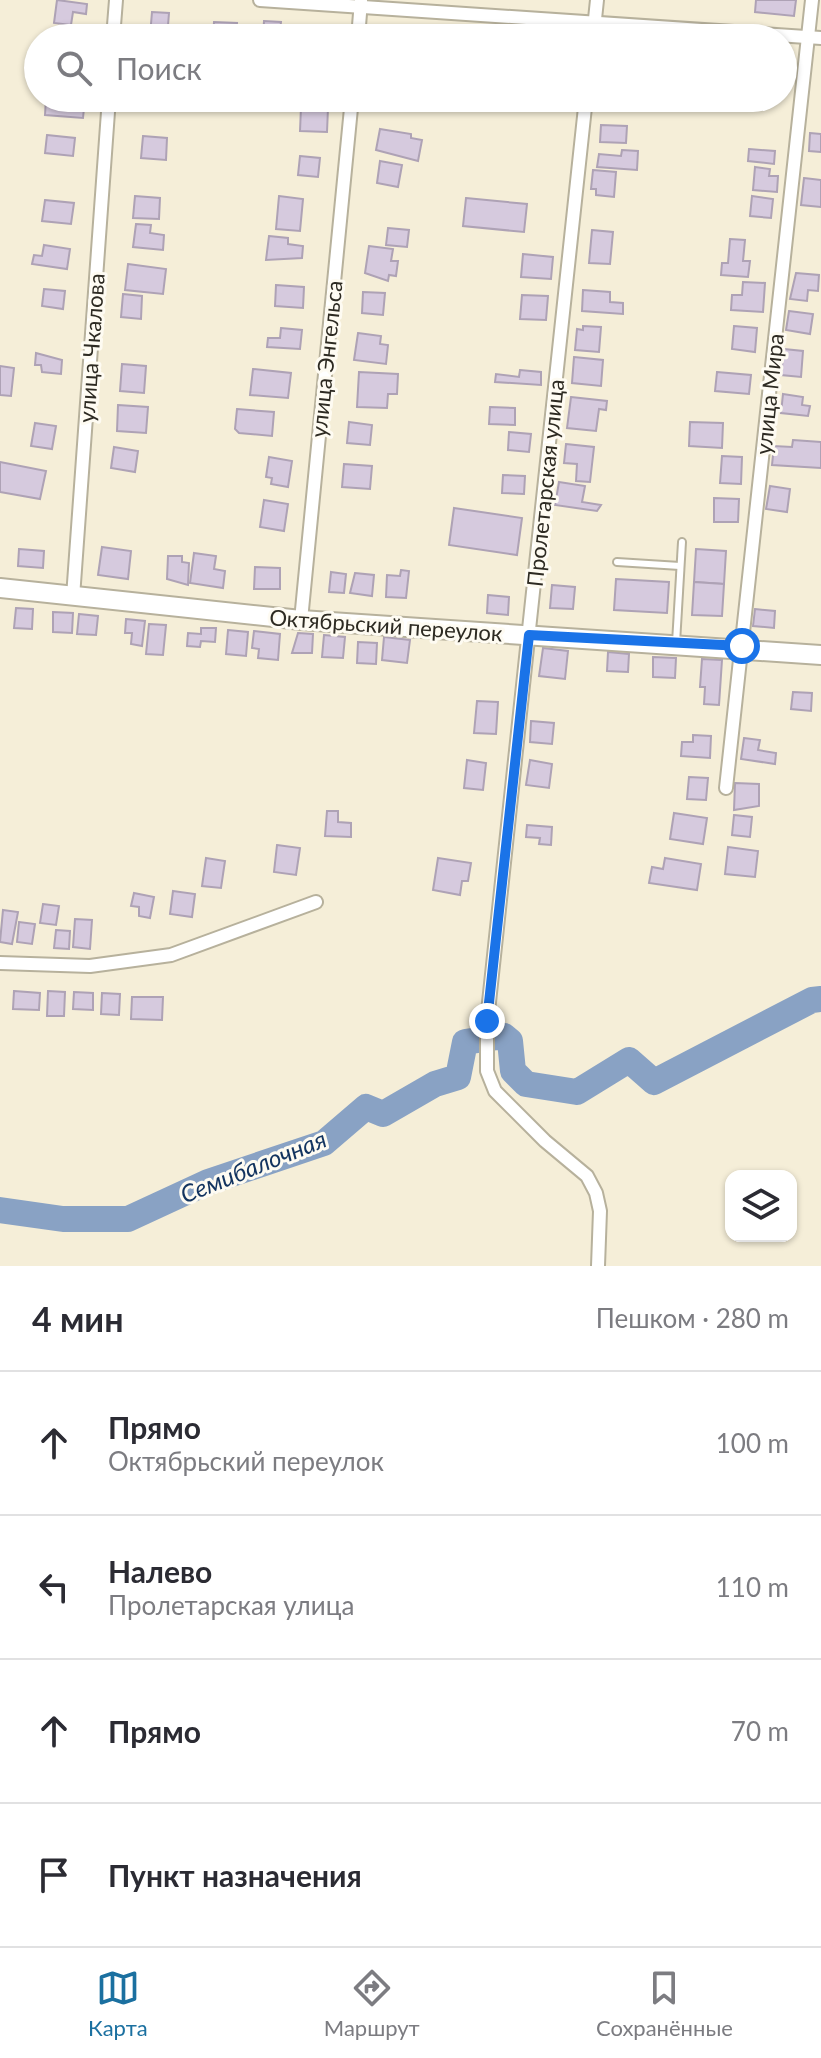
<!DOCTYPE html>
<html lang="ru">
<meta charset="utf-8">
<style>
body{margin:0;font-family:Lato,sans-serif;background:#f2f2f3;color:#2b2b33}
.controls{position:absolute;right:24px;bottom:24px;display:grid;overflow:hidden;border-radius:16px;box-shadow:0 2px 6px #0004}
.controls button{width:72px;height:72px;display:grid;place-items:center;padding:0;border:0;border-bottom:2px solid #e1e1e2;background:#fff;color:#2b2b33;font:40px sans-serif}
.stop{position:absolute;width:24px;height:24px;margin:-18px;border:6px solid #1a73e8;border-radius:50%;background:#fff}
.stop.end{background:#1a73e8;border-color:#fff;box-shadow:0 2px 8px #0008}
.list{margin:0;padding:0;list-style:none}
h2{display:flex;justify-content:space-between;align-items:center;height:104px;margin:0;padding:0 32px;font-size:34px}
h2 small{font-size:26px;font-weight:400;color:#7c7c81}
.list li{display:grid;grid-template-columns:52px 1fr auto;gap:24px;align-items:center;box-sizing:border-box;height:144px;padding:0 32px;border-top:2px solid #e1e1e2}
.list b{display:block;font-size:30px;white-space:nowrap}
.list p{margin:0;font-size:26px;white-space:nowrap;color:#7c7c81}
.list em{font-size:26px;font-style:normal;color:#7c7c81}
.icon{flex:none;width:44px;height:44px;fill:none;stroke:currentColor;stroke-width:2;stroke-linecap:round;stroke-linejoin:round}
.map{position:relative;flex:none;width:821px;height:1266px;overflow:hidden}
.search{position:absolute;background:#fff;box-shadow:0 2px 6px #0004;left:24px;right:24px;top:24px;height:88px;display:flex;align-items:center;gap:20px;box-sizing:border-box;padding:0 28px;border-radius:44px;color:#7c7c81;font-size:30px}
.sheet{height:680px;background:#fff}
nav{display:flex;justify-content:space-around;align-items:center;box-sizing:border-box;height:112px;border-top:2px solid #e1e1e2;background:#fff;font-size:22px;color:#7c7c81}
nav a{display:grid;justify-items:center;gap:4px}
nav .on{color:#1b70a0}
.map>svg:first-child{display:block}
.lines{fill:none;stroke-linecap:round;stroke-linejoin:round}
.river{stroke:#89a2c4;stroke-width:26}
.building{fill:#d6cade;stroke:#aea2b5;stroke-width:2}
.lane-casing{stroke:#b7b19c;stroke-width:10}
.street-casing{stroke:#b7b19c;stroke-width:16}
.secondary-casing{stroke:#b7b19c;stroke-width:22}
.lane{stroke:#fff;stroke-width:6}
.street{stroke:#fff;stroke-width:12}
.secondary{stroke:#fff;stroke-width:18}
.route{stroke:#1a73e8;stroke-width:10}
.labels{text-anchor:middle;dominant-baseline:central;stroke-width:6;stroke-linejoin:round;paint-order:stroke}
.street-label{font-size:22px;fill:#2d2a22;stroke:#fefbf2}
.water-label{font-size:24px;font-style:italic;fill:#12335f;stroke:#fefbf2}
</style>
<div class="map">
<svg width="821" height="1266" viewBox="0 0 821 1266">
<rect width="100%" height="100%" fill="#f5eed8"/>
<g class="lines">
<!-- river -->
<path class="river" d="M 0,1210 L 63,1219 L 128,1219 L 208,1182 L 324,1143 L 366,1107 L 383,1114 L 435,1084 L 458,1077 L 465,1042 L 504,1036 L 510,1041 L 513,1071 L 526,1084 L 577,1092 L 629,1060 L 654,1082 L 812,1000 L 821,999"/>
</g>
<!-- building -->
<g class="building">
<path d="M 57,0 L 87,4 L 86,14 L 73,12 L 71,25 L 54,23 Z"/>
<path d="M 756,0 L 796,0 L 794,16 L 755,12 Z"/>
<path d="M 152,12 L 169,13 L 167,38 L 150,36 Z"/>
<path d="M 264,21 L 281,22 L 279,38 L 263,38 Z"/>
<path d="M 214,22 L 237,23 L 236,38 L 213,38 Z"/>
<path d="M 312,25 L 329,27 L 328,38 L 311,38 Z"/>
<path d="M 46,98 L 85,98 L 83,118 L 45,115 Z"/>
<path d="M 144,98 L 188,98 L 187,108 L 177,107 L 177,111 L 143,109 Z"/>
<path d="M 301,107 L 328,108 L 327,132 L 300,131 Z"/>
<path d="M 601,125 L 627,126 L 626,143 L 600,142 Z"/>
<path d="M 380,129 L 411,134 L 411,138 L 422,140 L 418,161 L 376,150 Z"/>
<path d="M 810,133 L 821,134 L 821,152 L 809,151 Z"/>
<path d="M 47,135 L 75,138 L 73,156 L 45,153 Z"/>
<path d="M 143,136 L 167,138 L 166,160 L 141,158 Z"/>
<path d="M 749,149 L 775,151 L 774,164 L 748,161 Z"/>
<path d="M 622,150 L 638,151 L 637,170 L 597,167 L 599,154 L 621,156 Z"/>
<path d="M 300,156 L 320,158 L 318,177 L 298,175 Z"/>
<path d="M 380,161 L 402,165 L 398,187 L 377,183 Z"/>
<path d="M 755,167 L 770,169 L 769,176 L 778,176 L 777,192 L 753,190 Z"/>
<path d="M 593,170 L 616,172 L 614,197 L 596,195 L 596,189 L 591,189 Z"/>
<path d="M 804,178 L 821,180 L 821,207 L 801,205 Z"/>
<path d="M 135,196 L 160,198 L 159,219 L 133,218 Z"/>
<path d="M 279,196 L 303,199 L 300,231 L 276,229 Z"/>
<path d="M 752,196 L 773,199 L 771,218 L 750,216 Z"/>
<path d="M 466,198 L 527,204 L 524,232 L 463,226 Z"/>
<path d="M 45,200 L 74,203 L 71,224 L 42,221 Z"/>
<path d="M 136,224 L 151,225 L 150,233 L 164,235 L 163,250 L 133,247 Z"/>
<path d="M 388,228 L 409,230 L 407,247 L 386,245 Z"/>
<path d="M 592,230 L 613,232 L 610,264 L 589,263 Z"/>
<path d="M 269,236 L 288,238 L 288,244 L 303,246 L 302,258 L 266,260 Z"/>
<path d="M 730,239 L 745,240 L 743,261 L 750,261 L 748,277 L 721,275 L 722,263 L 728,263 Z"/>
<path d="M 44,245 L 70,249 L 67,269 L 32,264 L 34,255 L 42,256 Z"/>
<path d="M 369,246 L 393,249 L 391,261 L 398,261 L 396,276 L 389,275 L 388,281 L 365,273 Z"/>
<path d="M 523,254 L 553,257 L 551,279 L 521,277 Z"/>
<path d="M 128,264 L 166,269 L 163,294 L 125,290 Z"/>
<path d="M 796,273 L 819,275 L 818,291 L 808,290 L 807,301 L 790,299 Z"/>
<path d="M 743,282 L 765,283 L 763,312 L 731,310 L 732,295 L 742,295 Z"/>
<path d="M 276,285 L 304,287 L 303,308 L 275,306 Z"/>
<path d="M 44,289 L 65,291 L 63,309 L 42,306 Z"/>
<path d="M 583,290 L 610,292 L 610,302 L 623,303 L 623,314 L 582,311 Z"/>
<path d="M 363,292 L 385,293 L 383,315 L 362,313 Z"/>
<path d="M 123,294 L 142,296 L 141,319 L 121,317 Z"/>
<path d="M 522,295 L 548,296 L 546,320 L 520,319 Z"/>
<path d="M 789,311 L 813,314 L 810,334 L 786,330 Z"/>
<path d="M 583,326 L 601,327 L 599,352 L 575,350 L 577,329 L 583,330 Z"/>
<path d="M 734,326 L 757,328 L 755,352 L 732,349 Z"/>
<path d="M 281,328 L 302,330 L 300,349 L 267,347 L 268,338 L 280,338 Z"/>
<path d="M 358,333 L 381,336 L 380,344 L 388,345 L 386,364 L 354,360 Z"/>
<path d="M 784,349 L 803,351 L 801,377 L 781,375 Z"/>
<path d="M 36,353 L 62,360 L 61,374 L 42,372 L 41,365 L 35,365 Z"/>
<path d="M 574,357 L 603,360 L 601,386 L 572,383 Z"/>
<path d="M 122,364 L 146,366 L 144,393 L 120,391 Z"/>
<path d="M 0,366 L 14,368 L 11,396 L 0,395 Z"/>
<path d="M 253,369 L 291,373 L 288,398 L 250,395 Z"/>
<path d="M 520,370 L 541,372 L 541,385 L 495,382 L 496,374 L 519,377 Z"/>
<path d="M 359,372 L 398,374 L 397,394 L 388,394 L 387,408 L 357,407 Z"/>
<path d="M 717,372 L 751,375 L 749,394 L 715,391 Z"/>
<path d="M 783,394 L 803,397 L 802,405 L 810,406 L 808,416 L 781,413 Z"/>
<path d="M 571,397 L 607,401 L 606,410 L 599,409 L 596,431 L 567,428 Z"/>
<path d="M 118,405 L 148,407 L 146,433 L 117,431 Z"/>
<path d="M 490,407 L 515,408 L 515,425 L 489,424 Z"/>
<path d="M 237,409 L 274,412 L 272,436 L 239,433 L 235,429 Z"/>
<path d="M 349,422 L 372,425 L 370,445 L 347,443 Z"/>
<path d="M 690,422 L 723,423 L 722,448 L 689,446 Z"/>
<path d="M 35,423 L 56,426 L 52,449 L 31,446 Z"/>
<path d="M 509,432 L 531,434 L 529,452 L 508,450 Z"/>
<path d="M 793,440 L 821,442 L 821,468 L 772,465 L 774,446 L 792,447 Z"/>
<path d="M 566,444 L 594,447 L 590,482 L 576,481 L 577,464 L 564,463 Z"/>
<path d="M 114,447 L 138,451 L 135,472 L 111,468 Z"/>
<path d="M 722,456 L 742,457 L 741,484 L 720,483 Z"/>
<path d="M 269,457 L 292,461 L 288,487 L 271,484 L 272,478 L 266,477 Z"/>
<path d="M 0,462 L 46,471 L 40,499 L 0,492 Z"/>
<path d="M 344,464 L 372,466 L 370,489 L 342,487 Z"/>
<path d="M 503,475 L 525,476 L 524,494 L 502,493 Z"/>
<path d="M 559,482 L 585,486 L 582,502 L 601,505 L 597,511 L 555,505 Z"/>
<path d="M 770,486 L 790,489 L 787,512 L 766,509 Z"/>
<path d="M 714,498 L 739,499 L 738,522 L 714,522 Z"/>
<path d="M 264,500 L 288,504 L 284,531 L 260,527 Z"/>
<path d="M 454,508 L 522,518 L 517,555 L 449,545 Z"/>
<path d="M 102,547 L 131,551 L 128,579 L 98,575 Z"/>
<path d="M 19,549 L 44,551 L 43,568 L 18,566 Z"/>
<path d="M 696,549 L 726,551 L 724,584 L 694,582 Z"/>
<path d="M 194,553 L 216,556 L 214,569 L 225,571 L 223,588 L 190,583 Z"/>
<path d="M 168,556 L 182,556 L 182,562 L 189,563 L 188,585 L 167,579 Z"/>
<path d="M 255,567 L 280,568 L 280,589 L 254,589 Z"/>
<path d="M 401,570 L 409,571 L 406,598 L 386,597 L 387,575 L 400,576 Z"/>
<path d="M 331,572 L 346,574 L 344,593 L 329,592 Z"/>
<path d="M 355,573 L 374,575 L 372,596 L 350,593 Z"/>
<path d="M 616,579 L 669,582 L 667,613 L 614,610 Z"/>
<path d="M 694,582 L 724,584 L 722,616 L 692,615 Z"/>
<path d="M 552,585 L 575,587 L 573,609 L 550,608 Z"/>
<path d="M 488,595 L 509,597 L 508,615 L 487,613 Z"/>
<path d="M 16,608 L 33,609 L 32,629 L 14,628 Z"/>
<path d="M 755,609 L 775,611 L 774,628 L 753,626 Z"/>
<path d="M 53,612 L 73,613 L 72,633 L 53,632 Z"/>
<path d="M 79,614 L 98,616 L 96,635 L 77,634 Z"/>
<path d="M 126,619 L 145,621 L 142,646 L 131,644 L 132,633 L 125,633 Z"/>
<path d="M 149,624 L 166,625 L 163,655 L 146,654 Z"/>
<path d="M 201,628 L 216,628 L 215,642 L 201,641 L 200,647 L 187,646 L 188,633 L 201,634 Z"/>
<path d="M 228,630 L 248,632 L 246,656 L 226,654 Z"/>
<path d="M 254,631 L 280,634 L 278,660 L 258,658 L 259,649 L 252,648 Z"/>
<path d="M 298,633 L 313,634 L 312,653 L 292,653 Z"/>
<path d="M 324,635 L 345,637 L 343,658 L 322,657 Z"/>
<path d="M 384,637 L 410,640 L 407,663 L 382,660 Z"/>
<path d="M 358,642 L 377,643 L 376,664 L 357,663 Z"/>
<path d="M 543,648 L 568,651 L 565,679 L 539,676 Z"/>
<path d="M 608,652 L 629,654 L 628,672 L 607,671 Z"/>
<path d="M 653,657 L 676,658 L 675,678 L 653,677 Z"/>
<path d="M 702,659 L 722,660 L 719,705 L 704,704 L 705,687 L 700,687 Z"/>
<path d="M 793,692 L 812,693 L 811,711 L 791,709 Z"/>
<path d="M 477,701 L 498,702 L 496,734 L 474,733 Z"/>
<path d="M 531,721 L 554,723 L 552,744 L 530,742 Z"/>
<path d="M 693,735 L 711,736 L 710,758 L 681,756 L 682,742 L 693,742 Z"/>
<path d="M 744,738 L 760,740 L 758,750 L 776,753 L 775,764 L 741,759 Z"/>
<path d="M 467,760 L 486,763 L 483,790 L 464,788 Z"/>
<path d="M 530,760 L 552,764 L 549,788 L 526,785 Z"/>
<path d="M 689,777 L 708,778 L 706,800 L 687,799 Z"/>
<path d="M 735,783 L 759,784 L 759,806 L 734,810 Z"/>
<path d="M 327,811 L 338,811 L 338,822 L 351,823 L 351,837 L 325,836 Z"/>
<path d="M 674,813 L 707,818 L 703,844 L 670,839 Z"/>
<path d="M 734,815 L 752,817 L 750,837 L 732,835 Z"/>
<path d="M 527,825 L 552,827 L 551,845 L 539,844 L 540,838 L 526,837 Z"/>
<path d="M 277,845 L 300,848 L 296,875 L 274,872 Z"/>
<path d="M 728,847 L 758,851 L 755,877 L 725,874 Z"/>
<path d="M 206,858 L 225,861 L 221,888 L 202,886 Z"/>
<path d="M 438,858 L 471,863 L 468,881 L 462,881 L 460,895 L 433,890 Z"/>
<path d="M 665,858 L 701,864 L 697,890 L 649,883 L 652,867 L 663,869 Z"/>
<path d="M 173,891 L 195,894 L 192,917 L 170,914 Z"/>
<path d="M 134,893 L 154,897 L 150,918 L 139,916 L 139,907 L 131,906 Z"/>
<path d="M 43,904 L 59,906 L 56,925 L 40,923 Z"/>
<path d="M 3,910 L 18,912 L 12,944 L 0,942 Z"/>
<path d="M 75,919 L 92,920 L 90,949 L 73,947 Z"/>
<path d="M 19,922 L 35,924 L 32,944 L 17,942 Z"/>
<path d="M 56,930 L 70,931 L 69,949 L 54,948 Z"/>
<path d="M 14,991 L 40,993 L 39,1010 L 13,1009 Z"/>
<path d="M 48,991 L 65,992 L 64,1016 L 47,1016 Z"/>
<path d="M 74,992 L 93,993 L 93,1010 L 73,1009 Z"/>
<path d="M 102,993 L 120,994 L 119,1015 L 101,1014 Z"/>
<path d="M 132,997 L 163,997 L 162,1020 L 131,1019 Z"/>
</g>
<g class="lines">
<defs>
<g id="lane">
<path d="M 617,562 L 680,566"/>
<path d="M 676,643 L 682,542"/>
</g>
<g id="street">
<path d="M 260,0 L 821,38"/>
<path d="M 113,38 L 116,0"/>
<path d="M 358,38 L 361,1"/>
<path d="M 593,38 L 597,0"/>
<path d="M 586,98 L 487,1021 L 487,1071 L 495,1091 L 545,1141 L 587,1176 L 596,1193 L 600,1211 L 598,1266"/>
<path d="M 73,597 L 109,98"/>
<path d="M 301,620 L 352,98"/>
<path d="M 726,788 L 812,0"/>
<path d="M 0,963 L 90,966 L 171,955 L 316,902"/>
</g>
<path id="secondary" d="M 0,588 L 301,620 L 821,655"/>
</defs>
<!-- lane casing -->
<use href="#lane" class="lane-casing"/>
<!-- street casing -->
<use href="#street" class="street-casing"/>
<!-- secondary casing -->
<use href="#secondary" class="secondary-casing"/>
<!-- lane -->
<use href="#lane" class="lane"/>
<!-- street -->
<use href="#street" class="street"/>
<!-- secondary -->
<use href="#secondary" class="secondary"/>
</g>
<g class="lines">
<!-- route -->
<path class="route" d="M 487,1021 L 529,635 L 742,646"/>
</g>
<g class="labels">
<!-- street labels -->
<g class="street-label">
<text transform="translate(91 348) rotate(-86)">улица Чкалова</text>
<text transform="translate(326 359) rotate(-84)">улица Энгельса</text>
<text transform="translate(769 394) rotate(-84)">улица Мира</text>
<text transform="translate(545 483) rotate(-84)">Пролетарская улица</text>
<text transform="translate(386 625) rotate(4)">Октябрьский переулок</text>
</g>
<!-- water labels -->
<g class="water-label">
<text transform="translate(253 1166) rotate(-22)">Семибалочная</text>
</g>
</g>
</svg>
<div class="controls">
<button><svg class="icon" aria-label="layers" viewBox="0 0 24 24"><path d="M12 4l9 5-9 5-9-5zM3 14l9 5 9-5"/></svg></button>
</div>
<div class="stop" style="left:742px;top:646px"></div>
<div class="stop end" style="left:487px;top:1021px"></div>
<div class="search"><svg class="icon" aria-label="search" viewBox="0 0 24 24"><circle cx="10" cy="10" r="6"/><path d="M15 15l6 6"/></svg>Поиск</div>
</div>
<section class="sheet">
<h2>4 мин<small>Пешком · 280 m</small></h2>
<ul class="list">
<li><svg class="icon" aria-label="ahead" viewBox="0 0 24 24"><path d="M12 20V5M6 11l6-6 6 6"/></svg><div><b>Прямо</b><p>Октябрьский переулок</p></div><em>100 m</em></li>
<li><svg class="icon" aria-label="left" viewBox="0 0 24 24"><path d="M17 20v-9H6M10 6l-5 5 5 5"/></svg><div><b>Налево</b><p>Пролетарская улица</p></div><em>110 m</em></li>
<li><svg class="icon" aria-label="ahead" viewBox="0 0 24 24"><path d="M12 20V5M6 11l6-6 6 6"/></svg><div><b>Прямо</b></div><em>70 m</em></li>
<li><svg class="icon" aria-label="arrive" viewBox="0 0 24 24"><path d="M6 21V4h12l-3 4 3 4H6"/></svg><div><b>Пункт назначения</b></div></li>
</ul>
</section>
<nav>
<a class="on"><svg class="icon" aria-label="map" viewBox="0 0 24 24"><path d="M3 6l6-2 6 2 6-2v14l-6 2-6-2-6 2zM9 4v14M15 6v14"/></svg>Карта</a>
<a><svg class="icon" aria-label="directions" viewBox="0 0 24 24"><path d="M12 3l9 9-9 9-9-9zM9 14v-3h6M13 9l2 2-2 2"/></svg>Маршрут</a>
<a><svg class="icon" aria-label="saved" viewBox="0 0 24 24"><path d="M7 4h10v16l-5-4-5 4z"/></svg>Сохранённые</a>
</nav>
